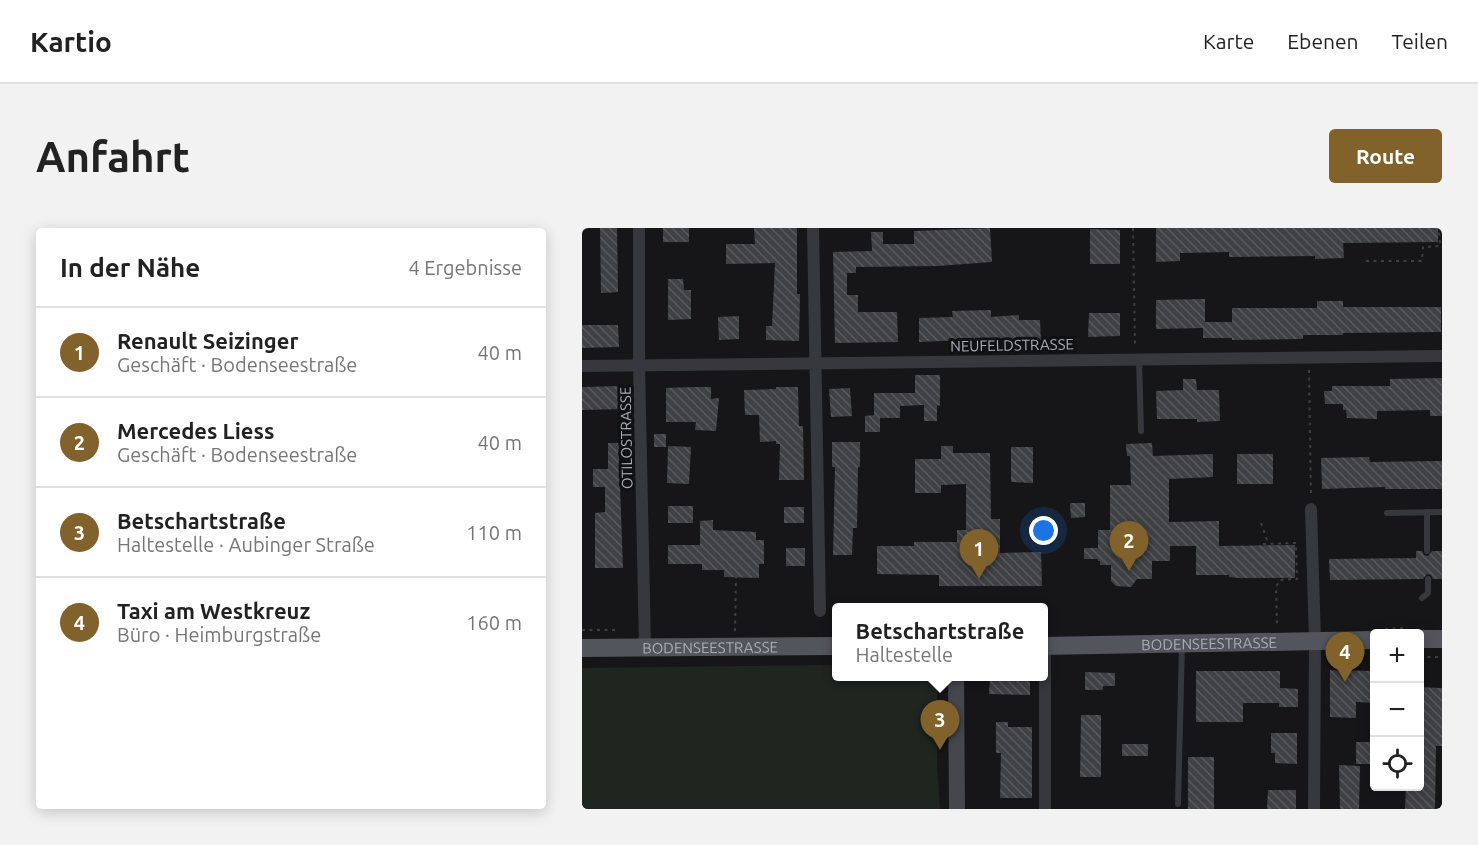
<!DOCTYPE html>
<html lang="de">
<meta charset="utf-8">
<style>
body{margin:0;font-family:Ubuntu,sans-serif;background:#f2f2f2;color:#222}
.controls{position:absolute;right:18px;bottom:18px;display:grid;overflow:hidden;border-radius:6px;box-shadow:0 3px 15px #0003}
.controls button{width:54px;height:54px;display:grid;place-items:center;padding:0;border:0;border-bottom:2px solid #e0e0e0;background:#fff;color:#222;font:30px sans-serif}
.you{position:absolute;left:462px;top:303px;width:21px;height:21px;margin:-15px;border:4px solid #fff;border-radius:50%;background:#1a73e8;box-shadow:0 0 0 9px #1a73e833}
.badge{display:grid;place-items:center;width:39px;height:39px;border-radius:50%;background:#80622a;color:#fff;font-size:20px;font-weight:700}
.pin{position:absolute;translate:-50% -50px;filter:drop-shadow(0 2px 3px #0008)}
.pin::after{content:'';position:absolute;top:32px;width:21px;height:18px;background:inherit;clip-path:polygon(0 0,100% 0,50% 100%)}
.popup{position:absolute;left:250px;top:375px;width:216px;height:78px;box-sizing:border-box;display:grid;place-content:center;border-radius:6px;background:#fff;filter:drop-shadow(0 2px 4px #0005);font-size:20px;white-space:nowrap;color:#767676}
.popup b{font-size:22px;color:#222}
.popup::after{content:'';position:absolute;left:50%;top:100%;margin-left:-12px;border:12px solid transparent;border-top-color:#fff}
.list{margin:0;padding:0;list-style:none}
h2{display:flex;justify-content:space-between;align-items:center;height:78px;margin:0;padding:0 24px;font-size:26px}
h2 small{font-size:20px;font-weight:400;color:#767676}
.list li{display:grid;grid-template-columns:39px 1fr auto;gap:18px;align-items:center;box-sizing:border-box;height:90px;padding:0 24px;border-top:2px solid #e0e0e0}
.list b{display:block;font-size:22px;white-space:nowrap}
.list p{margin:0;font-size:20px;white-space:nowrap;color:#767676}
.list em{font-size:20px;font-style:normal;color:#767676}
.icon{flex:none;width:33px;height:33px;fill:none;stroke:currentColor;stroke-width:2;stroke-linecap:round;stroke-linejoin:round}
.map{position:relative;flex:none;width:860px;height:581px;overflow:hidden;border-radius:6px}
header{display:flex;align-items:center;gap:36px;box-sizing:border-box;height:84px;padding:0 30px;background:#fff;border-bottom:2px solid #e0e0e0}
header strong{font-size:28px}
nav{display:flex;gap:33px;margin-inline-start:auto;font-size:21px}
.intro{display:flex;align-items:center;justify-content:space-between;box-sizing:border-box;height:144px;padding:0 36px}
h1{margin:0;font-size:42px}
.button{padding:15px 27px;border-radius:6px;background:#80622a;color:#fff;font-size:21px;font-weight:700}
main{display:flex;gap:36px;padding:0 36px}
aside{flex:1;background:#fff;border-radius:6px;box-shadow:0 3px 15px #0003}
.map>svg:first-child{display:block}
.park{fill:#1e261f}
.building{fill:url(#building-back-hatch)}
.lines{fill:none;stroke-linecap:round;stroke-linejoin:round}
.path{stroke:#3d3f44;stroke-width:2;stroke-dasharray:3 4.5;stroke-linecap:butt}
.lane{stroke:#37383d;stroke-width:6}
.street{stroke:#37383d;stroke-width:12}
.secondary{stroke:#45474d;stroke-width:16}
.primary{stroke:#53555c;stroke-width:18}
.labels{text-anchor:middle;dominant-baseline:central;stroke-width:6;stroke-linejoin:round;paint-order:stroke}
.street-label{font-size:15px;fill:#a8adb8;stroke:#111113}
</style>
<header>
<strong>Kartio</strong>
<nav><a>Karte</a><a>Ebenen</a><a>Teilen</a></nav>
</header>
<div class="intro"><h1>Anfahrt</h1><a class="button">Route</a></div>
<main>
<aside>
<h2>In der Nähe<small>4 Ergebnisse</small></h2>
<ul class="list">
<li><span class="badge">1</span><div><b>Renault Seizinger</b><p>Geschäft · Bodenseestraße</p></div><em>40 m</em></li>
<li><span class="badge">2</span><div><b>Mercedes Liess</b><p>Geschäft · Bodenseestraße</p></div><em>40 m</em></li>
<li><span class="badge">3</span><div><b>Betschartstraße</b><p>Haltestelle · Aubinger Straße</p></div><em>110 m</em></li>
<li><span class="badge">4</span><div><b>Taxi am Westkreuz</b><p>Büro · Heimburgstraße</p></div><em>160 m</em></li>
</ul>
</aside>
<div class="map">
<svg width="860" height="581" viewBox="0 0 860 581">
<defs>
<pattern id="building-back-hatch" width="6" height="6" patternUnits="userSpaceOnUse" patternTransform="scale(1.5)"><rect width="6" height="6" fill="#404145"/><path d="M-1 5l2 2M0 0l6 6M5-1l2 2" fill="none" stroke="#595a5e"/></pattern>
</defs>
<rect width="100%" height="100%" fill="#161618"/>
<!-- park -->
<path class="park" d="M 254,437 L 254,448 L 355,449 L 355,536 L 358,581 L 0,581 L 0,440 Z"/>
<!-- building -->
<g class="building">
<path d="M 18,0 L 35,0 L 36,64 L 19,65 Z"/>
<rect x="81" y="0" width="26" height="14"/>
<path d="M 172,0 L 215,0 L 215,66 L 218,66 L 217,113 L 184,112 L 184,98 L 190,98 L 193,35 L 144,36 L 144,16 L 173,16 Z"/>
<path d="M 408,0 L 410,34 L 356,38 L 274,39 L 274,45 L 265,45 L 265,67 L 276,67 L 276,84 L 315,84 L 316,114 L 253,115 L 251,24 L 290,23 L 289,4 L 301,4 L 301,16 L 332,16 L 332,3 Z"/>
<path d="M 574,0 L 856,0 L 856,14 L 761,15 L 762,30 L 733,31 L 733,28 L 647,29 L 647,24 L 598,25 L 598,33 L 574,34 Z"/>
<path d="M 508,1 L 538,2 L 538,36 L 508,36 Z"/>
<path d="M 86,51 L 101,51 L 102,62 L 109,62 L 109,91 L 86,92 Z"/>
<path d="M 623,71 L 623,94 L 650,94 L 650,80 L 735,80 L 735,73 L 761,73 L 761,79 L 859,79 L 859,104 L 761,105 L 761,107 L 721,107 L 721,111 L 650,112 L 650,110 L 621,110 L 621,100 L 574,101 L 574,72 Z"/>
<path d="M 409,82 L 409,89 L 437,87 L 437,92 L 458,92 L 459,113 L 426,114 L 426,110 L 337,114 L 337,90 L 371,89 L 370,83 Z"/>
<path d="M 507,85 L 538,85 L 538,108 L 506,109 Z"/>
<path d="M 157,88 L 157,111 L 137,112 L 136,89 Z"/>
<path d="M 0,97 L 36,97 L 37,119 L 0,120 Z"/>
<path d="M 333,147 L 358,147 L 358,178 L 355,177 L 355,193 L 342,193 L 342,177 L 318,178 L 318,190 L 298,190 L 298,204 L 283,204 L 283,188 L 292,187 L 292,165 L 333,165 Z"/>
<path d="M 860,150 L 860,188 L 848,188 L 848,182 L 795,183 L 795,191 L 765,190 L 764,182 L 761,182 L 761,176 L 743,176 L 742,163 L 750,163 L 750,158 L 808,158 L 808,151 Z"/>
<path d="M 601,151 L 614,151 L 615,162 L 637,162 L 638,193 L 615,194 L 615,191 L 575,191 L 574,163 L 601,162 Z"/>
<path d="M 39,158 L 40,181 L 0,182 L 0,159 Z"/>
<path d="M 113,159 L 129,159 L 129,171 L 137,170 L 134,203 L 113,202 L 114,194 L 84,194 L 84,160 Z"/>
<path d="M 194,159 L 216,159 L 217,198 L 221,198 L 222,252 L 197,252 L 198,216 L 194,216 L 194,213 L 178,214 L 177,187 L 163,187 L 162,162 L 194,161 Z"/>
<path d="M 268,160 L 270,188 L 249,189 L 247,161 Z"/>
<rect x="72" y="206" width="12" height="13"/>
<path d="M 250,214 L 278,214 L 278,239 L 276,239 L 275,300 L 271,300 L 270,327 L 251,327 L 253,239 L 250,239 Z"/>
<path d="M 26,215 L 37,215 L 37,241 L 42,241 L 42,259 L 38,259 L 41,340 L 13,340 L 13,285 L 23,284 L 23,259 L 11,259 L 11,241 L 26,241 Z"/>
<path d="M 570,215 L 571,228 L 631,226 L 631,249 L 587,251 L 587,294 L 637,293 L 637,318 L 713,317 L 713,350 L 657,350 L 647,349 L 647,347 L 614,347 L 614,318 L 588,318 L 588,333 L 570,333 L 570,351 L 555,351 L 549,359 L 534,358 L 529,353 L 529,337 L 518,337 L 518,333 L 516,333 L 516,331 L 502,331 L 502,320 L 516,320 L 516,302 L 528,302 L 528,257 L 549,257 L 548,228 L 545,228 L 544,216 Z"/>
<path d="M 86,218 L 109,219 L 107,256 L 85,255 Z"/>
<path d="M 359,218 L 371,218 L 371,225 L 408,225 L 409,291 L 418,291 L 418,325 L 459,324 L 460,358 L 357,358 L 357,347 L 295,346 L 295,318 L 332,318 L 332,314 L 375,314 L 375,302 L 384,302 L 384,256 L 359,257 L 359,265 L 333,265 L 333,231 L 359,231 Z"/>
<path d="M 429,219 L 451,219 L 451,255 L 429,254 Z"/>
<rect x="655" y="226" width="36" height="30"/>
<path d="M 787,229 L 788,234 L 860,233 L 860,261 L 803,261 L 803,259 L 740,261 L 739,230 Z"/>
<path d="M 488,275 L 503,275 L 503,289 L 489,290 Z"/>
<rect x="86" y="278" width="25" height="17"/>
<rect x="202" y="279" width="20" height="16"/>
<path d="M 131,292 L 131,302 L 174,304 L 174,312 L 182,312 L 182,336 L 177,336 L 177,350 L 142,349 L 142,342 L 120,342 L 120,336 L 86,336 L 86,317 L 118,317 L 118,293 Z"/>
<rect x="204" y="320" width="19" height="18"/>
<path d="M 834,323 L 840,323 L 842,327 L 846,328 L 850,323 L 860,323 L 860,351 L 851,351 L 849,347 L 845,346 L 841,351 L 748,352 L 747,331 L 834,330 Z"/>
<path d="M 748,442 L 792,443 L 792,475 L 774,474 L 774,490 L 748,489 Z"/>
<path d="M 614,443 L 698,443 L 698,460 L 716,461 L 716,479 L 697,479 L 697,475 L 661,475 L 661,494 L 614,494 Z"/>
<path d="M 503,444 L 533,445 L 533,458 L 521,458 L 521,462 L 503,462 Z"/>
<path d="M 408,448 L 448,448 L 448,467 L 407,466 Z"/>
<path d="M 837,459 L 860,460 L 860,518 L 854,518 L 853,581 L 823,581 L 824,558 L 837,558 Z"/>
<path d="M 499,487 L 519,487 L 519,549 L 498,549 Z"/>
<path d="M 414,494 L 426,494 L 426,499 L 450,499 L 450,570 L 418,570 L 419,525 L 414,525 Z"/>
<path d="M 689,505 L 715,505 L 715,536 L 693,535 L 693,525 L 689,525 Z"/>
<rect x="774" y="514" width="18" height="22"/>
<rect x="540" y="516" width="26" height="12"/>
<rect x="606" y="529" width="26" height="52"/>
<path d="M 757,537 L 778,538 L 777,581 L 758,581 Z"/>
<path d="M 686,562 L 714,562 L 714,581 L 685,581 Z"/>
</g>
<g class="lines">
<!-- path -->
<g class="path">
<path d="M 551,0 L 553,119"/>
<path d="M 784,33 L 840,33 L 841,19 L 858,18 L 857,0"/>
<path d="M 727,142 L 729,269"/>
<path d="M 679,295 L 686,315"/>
<path d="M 681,316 L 714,315 L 715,351 L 698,352 L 694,359 L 695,397"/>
<path d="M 803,401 L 825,400"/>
<path d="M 0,402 L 36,402"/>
<path d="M 153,403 L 154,349"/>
<path d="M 838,429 L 860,429"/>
</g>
<!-- lane -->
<g class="lane">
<path d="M 557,131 L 559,203"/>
<path d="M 845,284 L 845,323"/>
<path d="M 805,285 L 860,284"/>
<path d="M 840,370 L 846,365 L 846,351"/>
<path d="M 596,576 L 600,416"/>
</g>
<!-- street -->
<g class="street">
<path d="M 57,0 L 57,137 L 63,419"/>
<path d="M 231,0 L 238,383"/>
<path d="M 0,138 L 860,128"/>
<path d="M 729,281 L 733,413 L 732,581"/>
<path d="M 463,581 L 463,418"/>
</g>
<!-- secondary -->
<path class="secondary" d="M 374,448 L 375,581"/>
<!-- primary -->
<g class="primary">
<path d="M 838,411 L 860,411"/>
<path id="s1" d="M 461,418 L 792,412"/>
<path id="s2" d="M 0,420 L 254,418"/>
</g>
</g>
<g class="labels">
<!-- street labels -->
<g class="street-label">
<text transform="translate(430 117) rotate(-1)">NEUFELDSTRASSE</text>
<text transform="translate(44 210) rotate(-91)">OTILOSTRASSE</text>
<text stroke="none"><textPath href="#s1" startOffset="166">BODENSEESTRASSE</textPath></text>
<text stroke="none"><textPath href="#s2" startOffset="128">BODENSEESTRASSE</textPath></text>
</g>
</g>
</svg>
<div class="controls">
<button>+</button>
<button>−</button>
<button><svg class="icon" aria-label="locate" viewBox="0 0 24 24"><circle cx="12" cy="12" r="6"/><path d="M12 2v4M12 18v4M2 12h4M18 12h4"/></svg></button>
</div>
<div class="you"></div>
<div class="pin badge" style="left:397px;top:351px">1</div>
<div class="pin badge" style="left:547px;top:343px">2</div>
<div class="pin badge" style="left:358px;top:522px">3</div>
<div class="popup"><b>Betschartstraße</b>Haltestelle</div>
<div class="pin badge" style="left:763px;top:454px">4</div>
</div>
</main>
